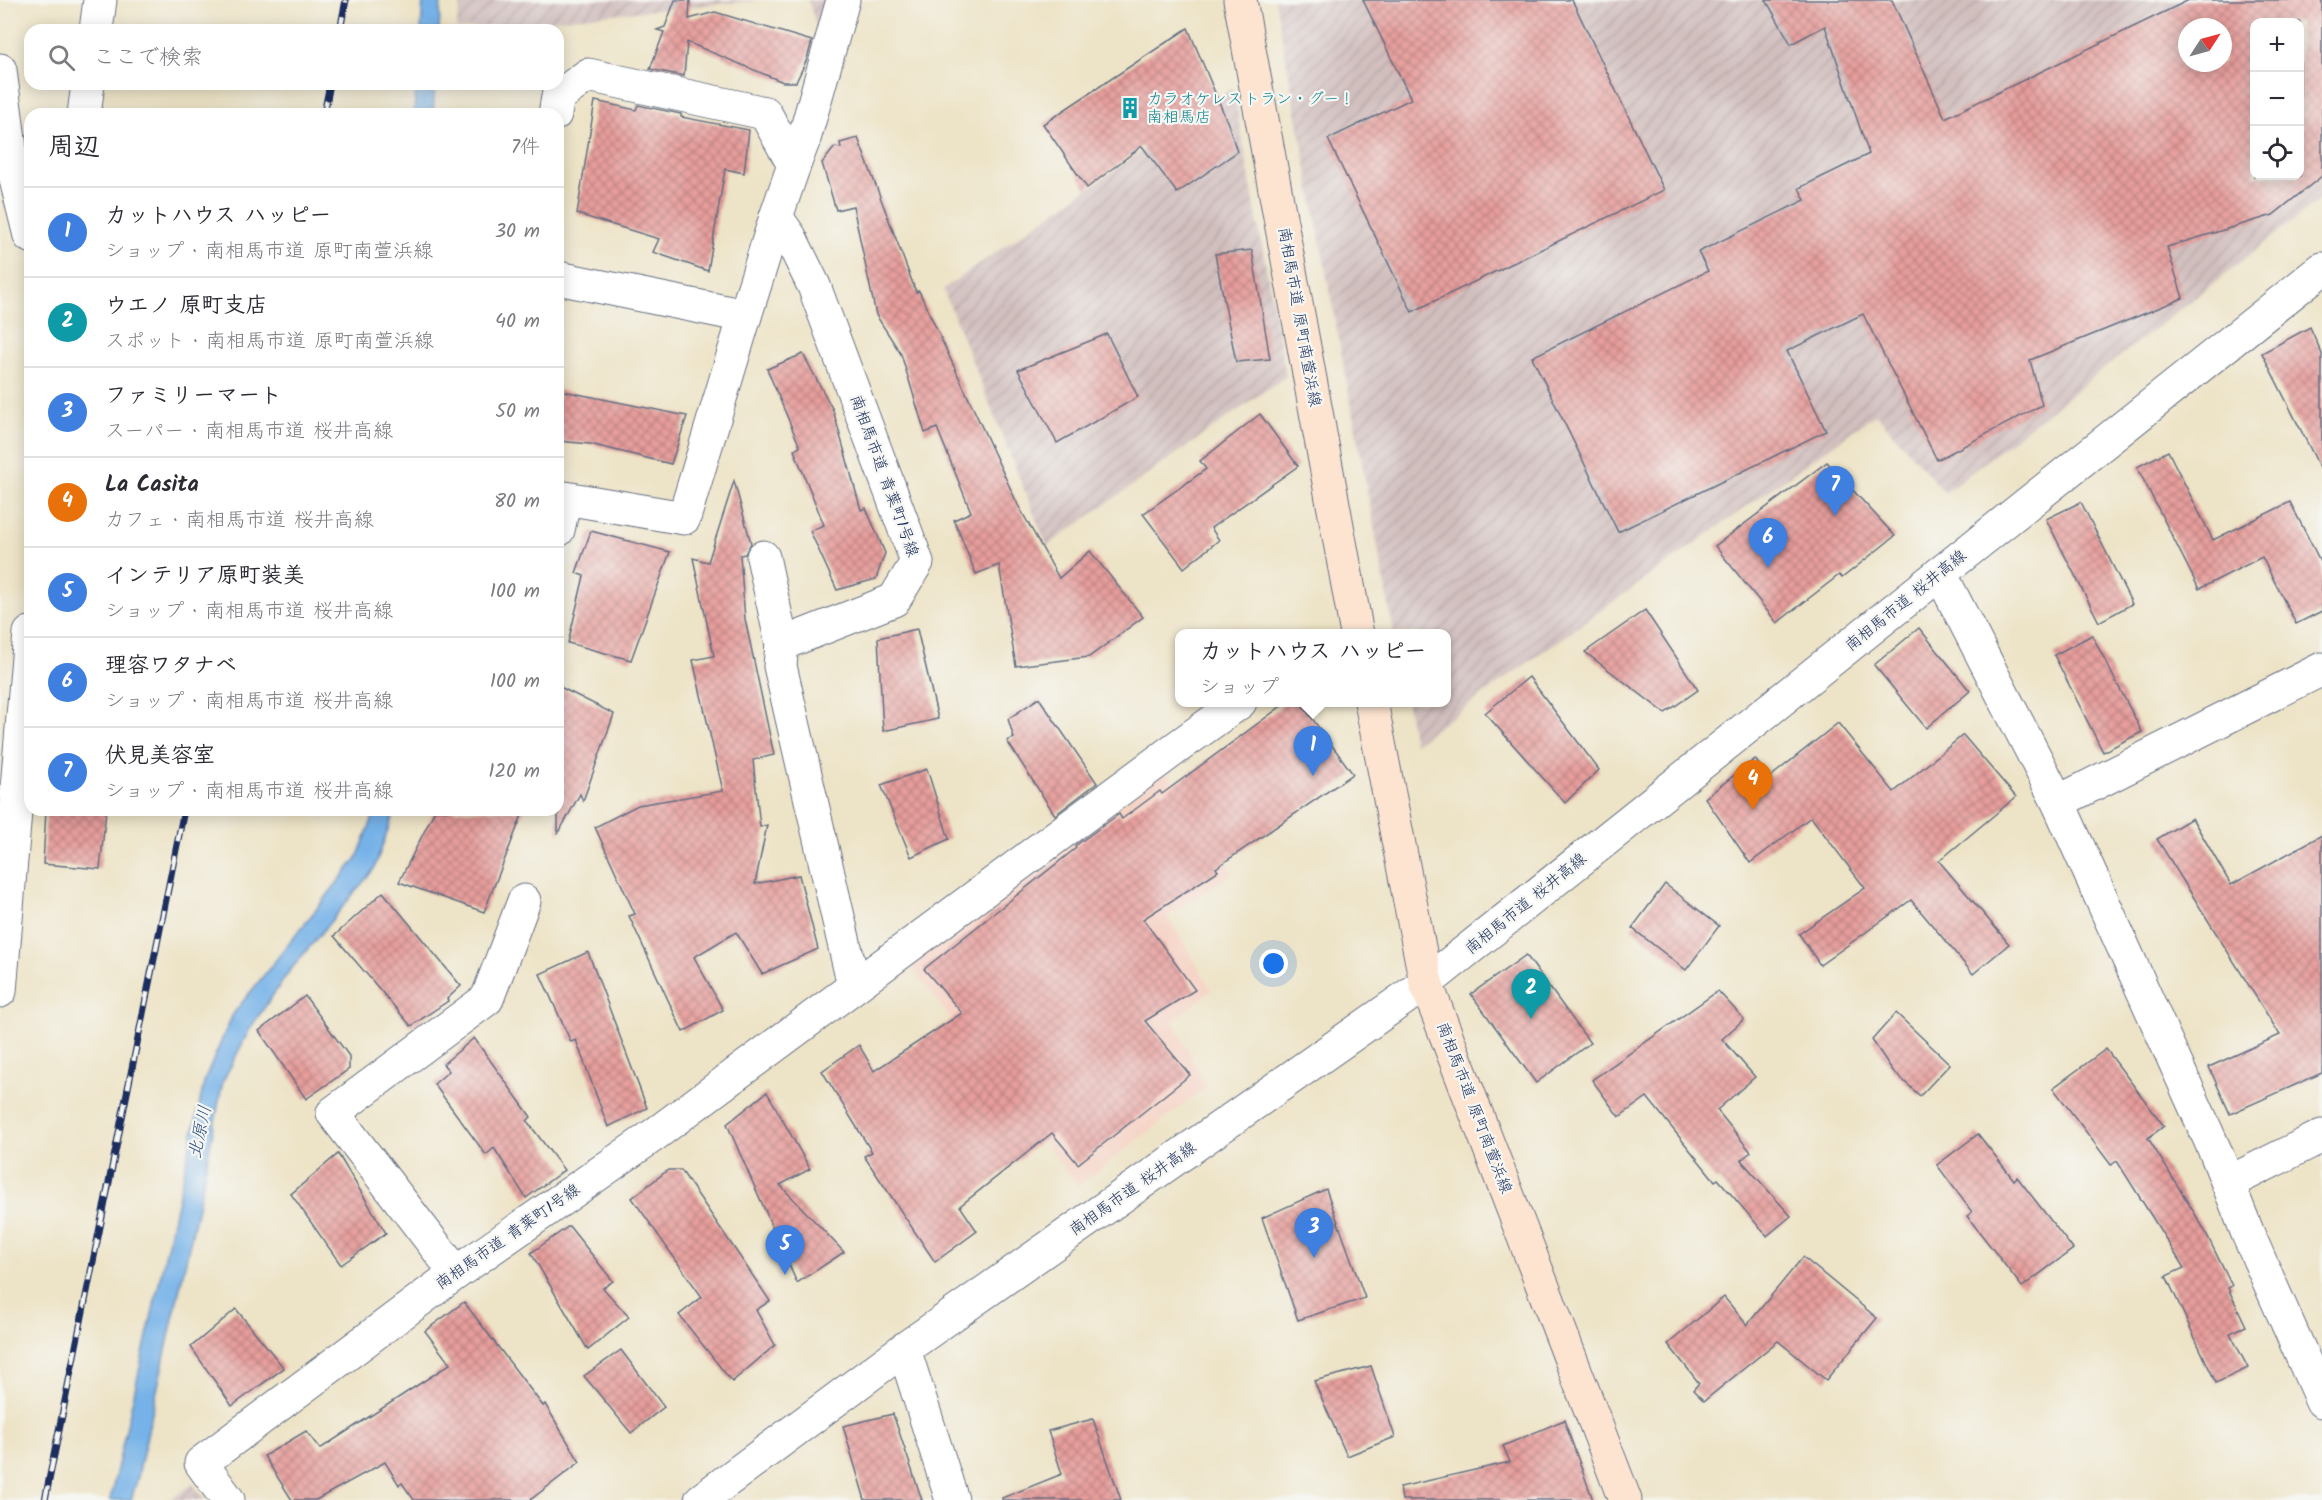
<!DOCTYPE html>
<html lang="ja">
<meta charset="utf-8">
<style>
body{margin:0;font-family:Kalam,"Klee One",sans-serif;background:#f2f2f3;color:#2b2b33}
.controls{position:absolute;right:18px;top:18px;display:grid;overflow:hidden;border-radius:12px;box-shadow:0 3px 15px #0003}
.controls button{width:54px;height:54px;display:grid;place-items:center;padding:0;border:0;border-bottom:2px solid #e1e1e2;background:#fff;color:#2b2b33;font:30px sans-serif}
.compass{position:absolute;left:2178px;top:18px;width:54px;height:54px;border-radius:50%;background:#fff;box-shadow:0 3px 15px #0003;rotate:54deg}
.you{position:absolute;left:1274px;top:964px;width:21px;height:21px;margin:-15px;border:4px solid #fff;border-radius:50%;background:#1a73e8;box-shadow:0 0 0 9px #1a73e833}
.badge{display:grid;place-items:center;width:39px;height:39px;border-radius:50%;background:#2563eb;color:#fff;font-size:20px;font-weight:700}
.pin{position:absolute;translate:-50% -50px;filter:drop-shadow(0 2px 3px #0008)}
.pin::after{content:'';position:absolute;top:32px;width:21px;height:18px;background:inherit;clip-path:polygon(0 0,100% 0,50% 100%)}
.popup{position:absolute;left:1175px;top:629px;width:276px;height:78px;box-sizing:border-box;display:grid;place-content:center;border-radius:12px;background:#fff;filter:drop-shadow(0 2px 4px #0005);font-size:20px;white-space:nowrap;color:#7c7c81}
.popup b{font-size:22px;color:#2b2b33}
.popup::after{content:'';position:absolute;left:50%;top:100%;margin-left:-12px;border:12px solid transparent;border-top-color:#fff}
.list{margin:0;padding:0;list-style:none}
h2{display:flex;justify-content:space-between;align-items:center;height:78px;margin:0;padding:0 24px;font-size:26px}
h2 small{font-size:20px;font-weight:400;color:#7c7c81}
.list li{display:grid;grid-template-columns:39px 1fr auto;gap:18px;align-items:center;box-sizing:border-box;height:90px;padding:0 24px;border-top:2px solid #e1e1e2}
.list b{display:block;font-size:22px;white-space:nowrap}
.list p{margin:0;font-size:20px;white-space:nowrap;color:#7c7c81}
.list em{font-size:20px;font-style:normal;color:#7c7c81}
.icon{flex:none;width:33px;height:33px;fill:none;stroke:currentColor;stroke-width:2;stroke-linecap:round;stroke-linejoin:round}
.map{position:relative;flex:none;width:2322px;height:1500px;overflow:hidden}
.search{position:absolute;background:#fff;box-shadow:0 3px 15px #0003;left:24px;top:24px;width:540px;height:66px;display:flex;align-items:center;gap:15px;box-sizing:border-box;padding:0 21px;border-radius:18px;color:#7c7c81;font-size:22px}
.panel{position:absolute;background:#fff;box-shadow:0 3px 15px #0003;left:24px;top:108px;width:540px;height:708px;border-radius:18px}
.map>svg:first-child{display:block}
.built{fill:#f6d2c4}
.industrial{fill:url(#industrial-furrows);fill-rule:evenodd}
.water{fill:#76b2e8;stroke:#4870a3;stroke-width:1.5}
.building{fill:url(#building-cross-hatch);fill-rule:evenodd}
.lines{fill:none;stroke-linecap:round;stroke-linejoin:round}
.street-casing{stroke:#646e82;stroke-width:35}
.secondary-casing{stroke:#646e82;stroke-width:35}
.street{stroke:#fff;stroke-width:33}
.secondary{stroke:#fde4d1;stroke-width:33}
.rail-casing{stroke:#1b2f5e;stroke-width:7}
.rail{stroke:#f6f6f2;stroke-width:4.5;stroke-dasharray:14;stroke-linecap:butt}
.labels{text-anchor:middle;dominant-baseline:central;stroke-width:4.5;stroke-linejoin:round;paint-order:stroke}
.culture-label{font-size:16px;fill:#0d838f;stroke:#f6f6f2;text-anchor:start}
.street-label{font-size:16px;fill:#1b2f5e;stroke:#f6f6f2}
.water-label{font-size:18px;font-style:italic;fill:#365687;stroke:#f6f6f2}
</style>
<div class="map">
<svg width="2322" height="1500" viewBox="0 0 2322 1500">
<defs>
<pattern id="industrial-furrows" width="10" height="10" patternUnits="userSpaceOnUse" patternTransform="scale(1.5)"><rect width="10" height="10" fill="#d1bfbe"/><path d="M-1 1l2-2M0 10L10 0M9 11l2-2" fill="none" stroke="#b3a4a6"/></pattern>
<pattern id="building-cross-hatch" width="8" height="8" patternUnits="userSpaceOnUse" patternTransform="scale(1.5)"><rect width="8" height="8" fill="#e79e9b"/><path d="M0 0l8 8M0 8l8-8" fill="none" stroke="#ba8182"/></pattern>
</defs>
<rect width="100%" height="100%" fill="#f6f6f2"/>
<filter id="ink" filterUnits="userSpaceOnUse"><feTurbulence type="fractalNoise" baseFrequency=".0167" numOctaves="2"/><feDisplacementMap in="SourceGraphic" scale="12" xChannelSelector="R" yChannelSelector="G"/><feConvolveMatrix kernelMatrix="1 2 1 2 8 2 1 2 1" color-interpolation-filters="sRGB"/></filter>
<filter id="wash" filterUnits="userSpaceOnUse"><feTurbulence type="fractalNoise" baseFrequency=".008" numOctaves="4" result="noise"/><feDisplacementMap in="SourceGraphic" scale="24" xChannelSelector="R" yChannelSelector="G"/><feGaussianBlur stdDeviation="1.35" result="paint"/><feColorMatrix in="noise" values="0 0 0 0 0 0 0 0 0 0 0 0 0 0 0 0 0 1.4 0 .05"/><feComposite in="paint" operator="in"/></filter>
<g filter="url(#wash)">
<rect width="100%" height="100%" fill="#ede3c6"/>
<!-- built -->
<path class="built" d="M 1166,771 L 1233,873 L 1167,916 L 1212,990 L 1173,1021 L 1206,1087 L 1078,1186 L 909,963 Z"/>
<!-- industrial -->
<g class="industrial">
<path d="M 461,0 L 760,0 L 456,29 Z"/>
<path d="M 808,0 L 830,0 L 820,37 Z"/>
<path d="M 1275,0 L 2322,0 L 2322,198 L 1945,493 L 1876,414 L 1414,744 L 1407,703 L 1446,702 L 1446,634 L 1394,633 ZM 2254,22 L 2300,22 L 2300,176 L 2254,176 ZM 2187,27 L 2223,27 L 2223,63 L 2187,63 Z"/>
<path d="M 1233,88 L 1286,376 L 1047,546 L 943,289 Z"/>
<path d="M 193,1484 L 205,1500 L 170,1500 Z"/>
</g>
<!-- water -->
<g class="water">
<path d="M 423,0 L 441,0 L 439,30 L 421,30 Z"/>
<path d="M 416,84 L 435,84 L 433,114 L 414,114 Z"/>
<path d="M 376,810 L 395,810 L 374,869 L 288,973 L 251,1027 L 223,1081 L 197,1211 L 137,1480 L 131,1500 L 110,1500 L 205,1079 L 233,1014 L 357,858 Z"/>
</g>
<g id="blocks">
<!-- building -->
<g class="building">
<path d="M 675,0 L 690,0 L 689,19 L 715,12 L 812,41 L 807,59 L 796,82 L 783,82 L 687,42 L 684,76 L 650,69 L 664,32 L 657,30 L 665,27 Z"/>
<path d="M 1363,0 L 1572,0 L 1664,190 L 1412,312 L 1328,139 L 1411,99 Z"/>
<path d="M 1766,0 L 1892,0 L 1945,118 L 2189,0 L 2322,0 L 2322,176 L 2273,215 L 2167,247 L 2183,298 L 2030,360 L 2042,405 L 1937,460 L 1863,314 L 1787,351 L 1826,431 L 1618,532 L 1532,357 L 1708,271 L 1698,252 L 1805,200 L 1799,188 L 1869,154 L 1825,26 L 1791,44 ZM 2254,22 L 2300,22 L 2300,176 L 2254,176 ZM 2187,27 L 2223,27 L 2223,63 L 2187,63 Z"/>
<path d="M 1188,28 L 1229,126 L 1237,152 L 1177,193 L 1142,146 L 1087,188 L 1043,124 Z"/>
<path d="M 595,101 L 636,110 L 638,105 L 681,114 L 681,117 L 749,130 L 744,173 L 725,169 L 708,271 L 653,252 L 659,239 L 577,214 Z"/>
<path d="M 858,138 L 916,292 L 919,291 L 1018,505 L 1059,578 L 1090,551 L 1143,617 L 1089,657 L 1016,666 L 999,565 L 976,574 L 954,520 L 971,512 L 937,428 L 925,433 L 901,354 L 876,315 L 853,206 L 836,210 L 822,163 L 835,147 L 841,148 L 840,143 Z"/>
<path d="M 1252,250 L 1270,359 L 1236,362 L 1215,254 Z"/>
<path d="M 2310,327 L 2322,354 L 2322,472 L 2262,353 Z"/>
<path d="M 1107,334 L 1138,397 L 1057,443 L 1018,370 Z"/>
<path d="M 803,354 L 833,410 L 861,510 L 866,508 L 885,553 L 876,579 L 837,590 L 810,531 L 824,525 L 794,450 L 800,447 L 767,369 Z"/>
<path d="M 558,390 L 687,416 L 671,464 L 590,444 L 558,441 Z"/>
<path d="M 1260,414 L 1298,466 L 1211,528 L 1219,540 L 1184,568 L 1143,514 L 1206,469 L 1200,461 Z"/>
<path d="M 2168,451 L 2213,540 L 2290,502 L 2322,565 L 2322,611 L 2296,624 L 2262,557 L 2199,589 L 2137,467 Z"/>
<path d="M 1827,462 L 1895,536 L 1842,578 L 1839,575 L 1777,623 L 1715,546 Z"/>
<path d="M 734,481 L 751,543 L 745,554 L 740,555 L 745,619 L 774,755 L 753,760 L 760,827 L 767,825 L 755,884 L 799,875 L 818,949 L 762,974 L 736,932 L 694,957 L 723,1010 L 683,1032 L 629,916 L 635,914 L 595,827 L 638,805 L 723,791 L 693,660 L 714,656 L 693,558 L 708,562 Z"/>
<path d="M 2081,502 L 2132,604 L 2099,622 L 2046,519 Z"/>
<path d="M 591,531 L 670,552 L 631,660 L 568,643 L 584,576 L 576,573 Z"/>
<path d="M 1645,610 L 1698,690 L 1665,713 L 1585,652 Z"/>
<path d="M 1919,628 L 1970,691 L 1926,728 L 1874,665 Z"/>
<path d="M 917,629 L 938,719 L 883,731 L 878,638 Z"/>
<path d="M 2092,635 L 2142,732 L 2103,752 L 2054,655 Z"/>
<path d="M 1529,677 L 1599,770 L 1565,803 L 1485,713 Z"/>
<path d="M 558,686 L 614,714 L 583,801 L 580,794 L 558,834 Z"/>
<path d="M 1039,698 L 1097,783 L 1055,815 L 1007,741 L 1014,738 L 1008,719 Z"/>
<path d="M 1287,702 L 1300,702 L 1353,774 L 1216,868 L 1218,871 L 1143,919 L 1195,990 L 1145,1021 L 1190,1075 L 1078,1164 L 1052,1133 L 960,1206 L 977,1231 L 935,1262 L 864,1156 L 872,1152 L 822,1071 L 859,1045 L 874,1071 L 962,1013 L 924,969 L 1076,848 L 1075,846 L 1119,814 L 1122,819 L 1160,791 L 1162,794 Z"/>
<path d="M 1838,723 L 1894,792 L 1963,735 L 2016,797 L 1939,861 L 2009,944 L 1973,974 L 1911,900 L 1820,965 L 1799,934 L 1865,888 L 1811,817 L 1750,863 L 1705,798 L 1755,759 L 1769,778 Z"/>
<path d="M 927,769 L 949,839 L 911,857 L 881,785 Z"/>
<path d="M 46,810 L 106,810 L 100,869 L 43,864 Z"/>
<path d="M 435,810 L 524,810 L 484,912 L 399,882 Z"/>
<path d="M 2192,818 L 2231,885 L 2322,835 L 2322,1073 L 2230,1114 L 2209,1067 L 2280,1035 L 2157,839 Z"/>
<path d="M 1665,884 L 1719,926 L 1686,970 L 1632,928 Z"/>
<path d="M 383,892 L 461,986 L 447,999 L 448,1001 L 411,1026 L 334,936 Z"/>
<path d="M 588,952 L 647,1108 L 608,1127 L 576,1040 L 571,1042 L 540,974 Z"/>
<path d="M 1526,955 L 1590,1043 L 1536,1083 L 1471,994 Z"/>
<path d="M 1718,991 L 1744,1019 L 1722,1039 L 1755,1077 L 1717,1110 L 1751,1152 L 1741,1160 L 1791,1216 L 1767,1236 L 1718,1179 L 1715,1181 L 1647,1097 L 1619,1117 L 1592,1080 Z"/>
<path d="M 305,996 L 349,1056 L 349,1069 L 306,1099 L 259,1031 Z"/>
<path d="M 1896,1013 L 1950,1064 L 1920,1096 L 1893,1071 L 1872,1040 Z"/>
<path d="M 474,1038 L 531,1117 L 527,1121 L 564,1170 L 526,1198 L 494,1148 L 486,1155 L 434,1084 L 449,1071 L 443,1064 Z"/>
<path d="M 2106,1049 L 2164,1126 L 2148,1138 L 2203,1227 L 2232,1286 L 2228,1288 L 2246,1326 L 2230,1333 L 2248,1368 L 2216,1383 L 2166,1276 L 2184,1268 L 2117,1161 L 2111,1165 L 2053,1088 Z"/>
<path d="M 767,1092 L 810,1169 L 780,1185 L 844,1252 L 797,1283 L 727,1124 Z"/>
<path d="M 1978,1134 L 2014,1180 L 2017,1177 L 2073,1249 L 2022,1287 L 1967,1216 L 1972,1212 L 1937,1165 Z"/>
<path d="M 338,1154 L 386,1233 L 341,1265 L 291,1194 Z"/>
<path d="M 668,1170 L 681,1170 L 770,1301 L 756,1310 L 775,1345 L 732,1382 L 679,1315 L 702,1297 L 632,1198 Z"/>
<path d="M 1326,1189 L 1365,1298 L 1298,1320 L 1262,1218 Z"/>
<path d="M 569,1226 L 613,1281 L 603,1288 L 629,1317 L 588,1350 L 531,1253 Z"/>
<path d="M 1803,1257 L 1877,1318 L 1826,1380 L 1778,1341 L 1704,1401 L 1693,1390 L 1699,1383 L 1668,1344 L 1724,1297 L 1747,1325 Z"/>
<path d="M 464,1302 L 543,1406 L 545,1404 L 580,1462 L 530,1500 L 414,1500 L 402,1483 L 399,1485 L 385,1462 L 316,1500 L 292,1500 L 264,1456 L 306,1431 L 320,1449 L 450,1364 L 425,1331 Z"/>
<path d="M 236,1309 L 284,1368 L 232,1406 L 191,1347 Z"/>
<path d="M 621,1350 L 664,1407 L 631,1433 L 584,1376 Z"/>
<path d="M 1371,1366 L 1395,1437 L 1347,1456 L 1314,1381 Z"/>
<path d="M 893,1414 L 922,1500 L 865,1500 L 843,1426 Z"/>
<path d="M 1093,1419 L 1121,1500 L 1002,1500 L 1002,1498 L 1062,1474 L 1048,1431 Z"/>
<path d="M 1564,1420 L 1593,1500 L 1402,1500 L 1400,1487 L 1510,1462 L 1503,1446 Z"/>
</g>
</g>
</g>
<g filter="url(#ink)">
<use href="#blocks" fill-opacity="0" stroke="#646e82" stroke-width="1.5"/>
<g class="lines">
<defs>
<g id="street">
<path d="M 96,30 L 100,0"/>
<path d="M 0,70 L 12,163 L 30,236"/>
<path d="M 84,114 L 88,84"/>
<path d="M 555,114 L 558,97 L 588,75 L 765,113 L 794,165 L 776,217 L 745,316 L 558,278"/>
<path d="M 794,165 L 804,139 L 843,0"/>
<path d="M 776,217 L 790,237 L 814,286 L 917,562 L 894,600 L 782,644 L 780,666 L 854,986"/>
<path d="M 558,530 L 565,498 L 684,518 L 745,316"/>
<path d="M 763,557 L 782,644"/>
<path d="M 1940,573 L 2058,802 L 2216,1153 L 2248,1234 L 2322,1401"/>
<path d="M 2058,802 L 2322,669"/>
<path d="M 0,991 L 30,633"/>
<path d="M 2228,1183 L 2322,1136"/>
<path d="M 456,1273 L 333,1113 L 487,999 L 524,901"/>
<path d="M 904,1349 L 952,1500"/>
<path d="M 228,1500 L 201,1463 L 456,1273 L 654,1135 L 1176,748 L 1240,702"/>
<path d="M 701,1500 L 904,1349 L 1426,983 L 2322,269"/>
</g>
<g id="secondary">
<path d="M 1240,0 L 1357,634"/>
<path d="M 1371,702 L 1426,983 L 1625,1500"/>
</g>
</defs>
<!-- street casing -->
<use href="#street" class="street-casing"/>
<!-- secondary casing -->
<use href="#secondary" class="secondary-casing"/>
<!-- street -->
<use href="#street" class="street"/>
<!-- secondary -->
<use href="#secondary" class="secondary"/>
<defs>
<g id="rail">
<path d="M 340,30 L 346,0"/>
<path d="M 324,114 L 330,84"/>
<path d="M 45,1500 L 184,810"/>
</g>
</defs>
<!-- rail casing -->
<use href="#rail" class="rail-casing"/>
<!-- rail -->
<use href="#rail" class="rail"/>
</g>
</g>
<!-- icons -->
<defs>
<symbol id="building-bare" viewBox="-9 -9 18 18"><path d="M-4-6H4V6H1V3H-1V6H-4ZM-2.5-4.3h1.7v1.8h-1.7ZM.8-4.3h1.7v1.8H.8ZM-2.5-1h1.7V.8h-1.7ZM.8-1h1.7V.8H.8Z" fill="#0f9aa8" stroke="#f6f6f2" stroke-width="2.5" paint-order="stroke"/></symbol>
</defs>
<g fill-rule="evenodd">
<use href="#building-bare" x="1115" y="93" width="30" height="30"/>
</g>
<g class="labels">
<!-- culture labels -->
<g class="culture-label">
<text x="1147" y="99">カラオケレストラン・グー！<tspan x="1147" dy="18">南相馬店</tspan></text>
</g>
<!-- street labels -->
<g class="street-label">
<text transform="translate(1299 317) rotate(80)">南相馬市道 原町南萱浜線</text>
<text transform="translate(884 476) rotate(70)">南相馬市道 青葉町1号線</text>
<text transform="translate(1906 601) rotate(-39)">南相馬市道 桜井高線</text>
<text transform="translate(1526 904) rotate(-39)">南相馬市道 桜井高線</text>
<text transform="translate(1474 1108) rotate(69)">南相馬市道 原町南萱浜線</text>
<text transform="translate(1133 1189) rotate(-35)">南相馬市道 桜井高線</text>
<text transform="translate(508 1237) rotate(-35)">南相馬市道 青葉町1号線</text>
</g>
<!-- water labels -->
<g class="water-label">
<text transform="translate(201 1132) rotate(-78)">北原川</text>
</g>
</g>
</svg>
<div class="controls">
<button>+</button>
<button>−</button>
<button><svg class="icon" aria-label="locate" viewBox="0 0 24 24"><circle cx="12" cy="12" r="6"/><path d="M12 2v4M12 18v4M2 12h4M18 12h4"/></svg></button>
</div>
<svg class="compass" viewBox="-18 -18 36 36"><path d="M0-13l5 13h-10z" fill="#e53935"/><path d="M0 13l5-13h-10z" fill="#7c7c81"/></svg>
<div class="you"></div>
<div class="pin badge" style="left:1313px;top:776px;background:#3f7fe0">1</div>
<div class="popup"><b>カットハウス ハッピー</b>ショップ</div>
<div class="pin badge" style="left:1531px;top:1019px;background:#0f9aa8">2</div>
<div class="pin badge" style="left:1314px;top:1258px;background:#3f7fe0">3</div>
<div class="pin badge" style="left:1753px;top:810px;background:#e8710a">4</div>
<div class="pin badge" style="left:785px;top:1275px;background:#3f7fe0">5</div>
<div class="pin badge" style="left:1768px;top:568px;background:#3f7fe0">6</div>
<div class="pin badge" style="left:1835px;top:516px;background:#3f7fe0">7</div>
<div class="search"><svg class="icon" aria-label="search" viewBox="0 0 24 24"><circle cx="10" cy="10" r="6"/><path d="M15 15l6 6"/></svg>ここで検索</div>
<section class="panel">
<h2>周辺<small>7件</small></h2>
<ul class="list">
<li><span class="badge" style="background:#3f7fe0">1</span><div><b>カットハウス ハッピー</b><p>ショップ · 南相馬市道 原町南萱浜線</p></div><em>30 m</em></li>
<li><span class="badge" style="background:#0f9aa8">2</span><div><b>ウエノ 原町支店</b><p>スポット · 南相馬市道 原町南萱浜線</p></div><em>40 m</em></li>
<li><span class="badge" style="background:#3f7fe0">3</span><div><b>ファミリーマート</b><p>スーパー · 南相馬市道 桜井高線</p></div><em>50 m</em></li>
<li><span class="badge" style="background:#e8710a">4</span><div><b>La Casita</b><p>カフェ · 南相馬市道 桜井高線</p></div><em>80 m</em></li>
<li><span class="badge" style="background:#3f7fe0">5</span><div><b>インテリア原町装美</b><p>ショップ · 南相馬市道 桜井高線</p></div><em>100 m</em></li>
<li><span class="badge" style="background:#3f7fe0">6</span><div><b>理容ワタナベ</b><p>ショップ · 南相馬市道 桜井高線</p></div><em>100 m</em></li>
<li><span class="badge" style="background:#3f7fe0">7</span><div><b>伏見美容室</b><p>ショップ · 南相馬市道 桜井高線</p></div><em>120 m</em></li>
</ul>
</section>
</div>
